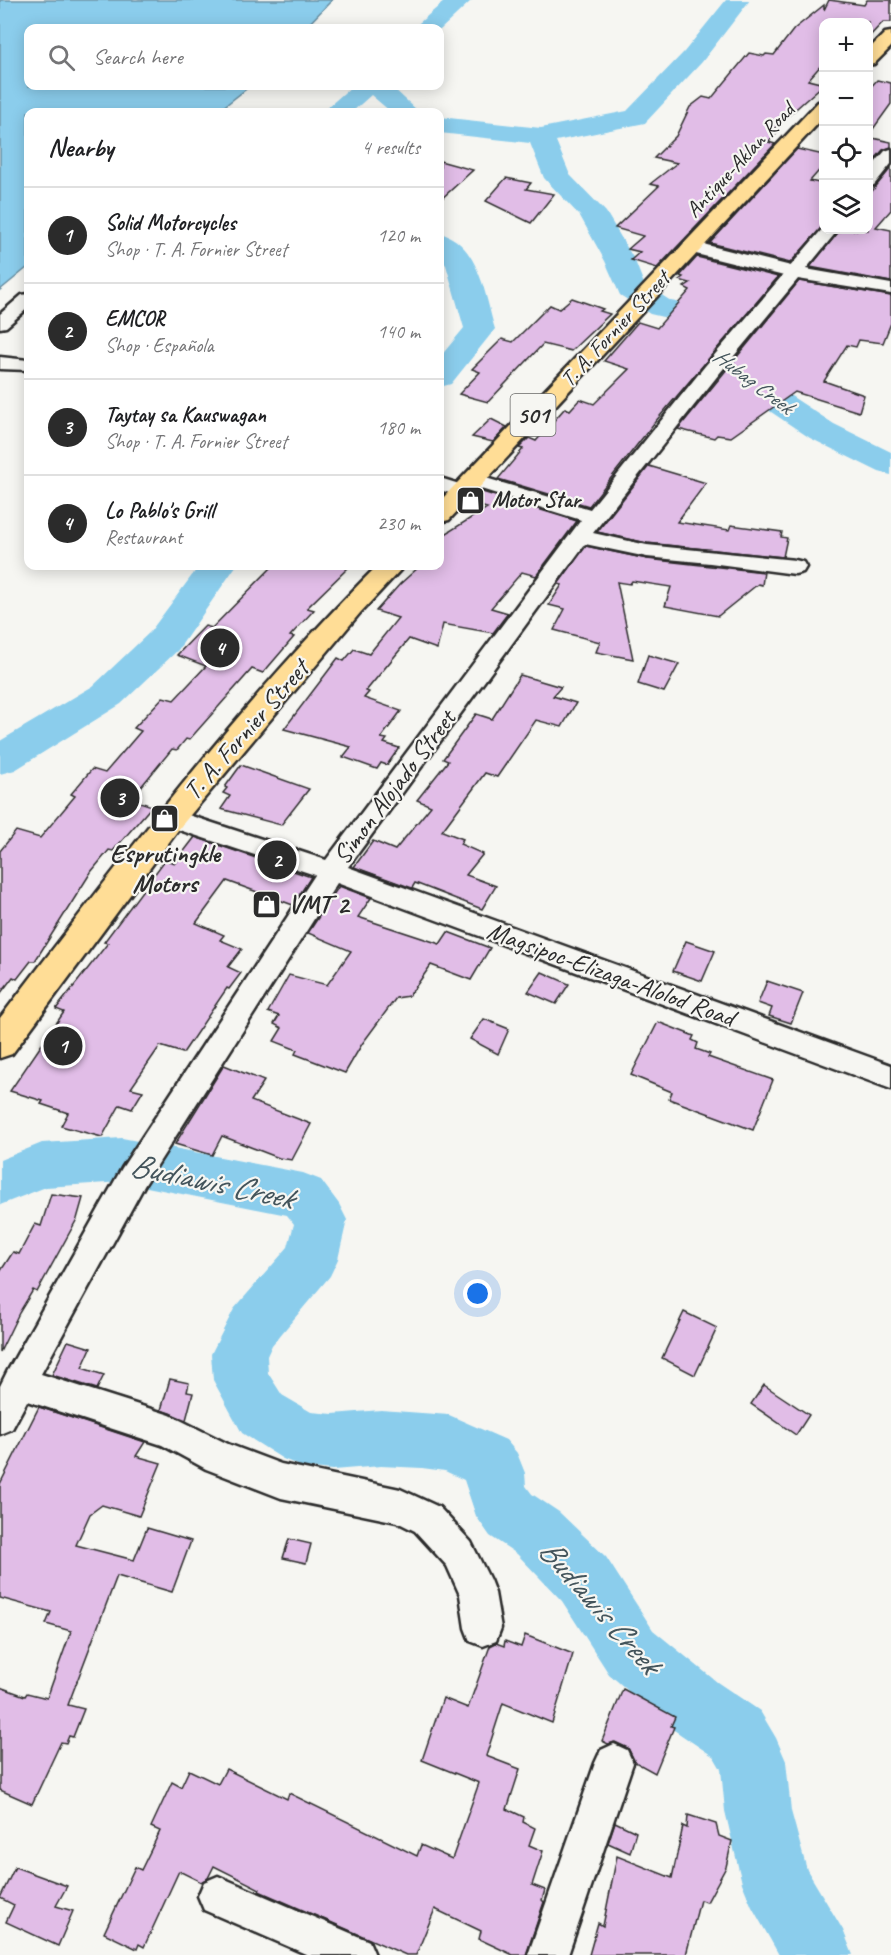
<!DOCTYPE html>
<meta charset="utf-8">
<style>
body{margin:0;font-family:Caveat,sans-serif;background:#f2f2f2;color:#202124}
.controls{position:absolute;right:18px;top:18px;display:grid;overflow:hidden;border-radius:12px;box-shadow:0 3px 15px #0003}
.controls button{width:54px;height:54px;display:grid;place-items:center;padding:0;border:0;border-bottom:2px solid #e0e0e0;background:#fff;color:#202124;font:30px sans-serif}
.you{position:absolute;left:478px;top:1294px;width:21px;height:21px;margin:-15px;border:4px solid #fff;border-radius:50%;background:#1a73e8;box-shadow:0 0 0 9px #1a73e833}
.badge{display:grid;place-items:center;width:39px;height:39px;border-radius:50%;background:#2b2b2b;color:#fff;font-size:20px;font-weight:700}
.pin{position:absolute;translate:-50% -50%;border:3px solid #fff;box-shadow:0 2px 6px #0006}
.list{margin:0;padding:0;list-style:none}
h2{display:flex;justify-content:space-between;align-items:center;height:78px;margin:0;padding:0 24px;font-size:26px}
h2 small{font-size:20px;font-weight:400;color:#757577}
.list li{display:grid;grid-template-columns:39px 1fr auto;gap:18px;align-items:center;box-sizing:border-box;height:96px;padding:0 24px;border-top:2px solid #e0e0e0}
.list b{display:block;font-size:22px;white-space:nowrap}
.list p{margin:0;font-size:20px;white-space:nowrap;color:#757577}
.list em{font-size:20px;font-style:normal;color:#757577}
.icon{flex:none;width:33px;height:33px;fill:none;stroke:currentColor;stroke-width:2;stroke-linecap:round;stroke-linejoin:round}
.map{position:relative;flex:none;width:891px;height:1955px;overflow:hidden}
.search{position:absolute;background:#fff;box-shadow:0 3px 15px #0003;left:24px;top:24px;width:420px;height:66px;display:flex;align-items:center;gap:15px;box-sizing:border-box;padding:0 21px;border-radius:12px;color:#757577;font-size:22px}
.panel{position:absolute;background:#fff;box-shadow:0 3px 15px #0003;left:24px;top:108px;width:420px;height:462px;border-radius:12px}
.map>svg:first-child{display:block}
.water{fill:#8bcdec;stroke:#658c9f;stroke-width:1.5}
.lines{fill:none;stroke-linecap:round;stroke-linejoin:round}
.river{fill:#8bcdec;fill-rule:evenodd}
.building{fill:#e1bde7;stroke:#2b2b2b;stroke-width:1.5}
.minor-casing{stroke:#2b2b2b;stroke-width:5}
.tertiary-casing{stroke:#2b2b2b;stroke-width:5}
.primary-casing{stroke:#2b2b2b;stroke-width:5}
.minor{fill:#f6f6f2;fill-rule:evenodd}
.tertiary{fill:#f6f6f2;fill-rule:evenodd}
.primary{fill:#ffdd96;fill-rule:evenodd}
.labels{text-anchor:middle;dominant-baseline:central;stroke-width:4.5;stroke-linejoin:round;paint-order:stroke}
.far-street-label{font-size:22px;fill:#2b2b2b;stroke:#f6f6f2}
.far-water-label{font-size:22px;font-style:italic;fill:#43545b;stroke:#f6f6f2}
.far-poi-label{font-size:22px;font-weight:bold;fill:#2b2b2b;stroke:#f6f6f2;text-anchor:start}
.shield{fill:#f6f6f2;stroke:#686867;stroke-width:1.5}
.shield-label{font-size:24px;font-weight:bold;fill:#2b2b2b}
.street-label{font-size:26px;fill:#2b2b2b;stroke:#f6f6f2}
.poi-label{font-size:26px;font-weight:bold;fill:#2b2b2b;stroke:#f6f6f2}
.near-water-label{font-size:33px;font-style:italic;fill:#43545b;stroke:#f6f6f2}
</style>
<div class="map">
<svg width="891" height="1955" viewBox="0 0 891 1955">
<rect width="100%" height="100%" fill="#f6f6f2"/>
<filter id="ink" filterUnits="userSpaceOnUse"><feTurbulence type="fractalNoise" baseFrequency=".0167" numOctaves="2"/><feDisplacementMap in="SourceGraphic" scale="12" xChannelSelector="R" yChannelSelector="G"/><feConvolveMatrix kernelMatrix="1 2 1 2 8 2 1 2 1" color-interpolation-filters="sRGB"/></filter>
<g filter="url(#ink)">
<!-- water -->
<path class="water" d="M 0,0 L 332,0 L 305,28 L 28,28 L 28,86 L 250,86 L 217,112 L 28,112 L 28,267 L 0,290 Z"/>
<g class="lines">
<!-- river -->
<g class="river">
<path d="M 446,0 L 472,0 L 440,30 L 415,28 L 419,23 Z"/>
<path d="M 726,0 L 750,0 L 702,62 L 645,123 L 556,141 L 570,175 L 606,212 L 635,261 L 644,284 L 671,301 L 705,308 L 709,315 L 716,339 L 751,370 L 834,424 L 891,452 L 891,475 L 879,472 L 810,438 L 729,384 L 690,349 L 685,342 L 680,321 L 650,314 L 620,295 L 605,261 L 580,216 L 544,178 L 530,143 L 440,133 L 440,117 L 541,128 L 627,111 L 684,52 Z"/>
<path d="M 352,86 L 391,86 L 419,112 L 391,112 L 371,95 L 352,112 L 324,112 L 328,107 Z"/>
<path d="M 440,233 C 479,243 485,296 495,329 L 451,384 L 440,387 L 440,357 L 464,328 L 446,265 L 440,258 Z"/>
<path d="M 199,566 L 236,566 L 178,650 L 121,704 L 15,770 L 0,774 L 0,741 L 93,686 L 150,632 Z"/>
<path d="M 122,1138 L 303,1173 L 321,1180 L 339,1204 L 347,1220 L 338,1259 L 330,1276 L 272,1345 L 267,1356 L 268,1373 L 282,1395 L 311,1412 L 333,1414 L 381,1410 L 449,1415 L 506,1440 L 517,1453 L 525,1473 L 526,1486 L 532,1494 L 559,1512 L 606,1557 L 653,1630 L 717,1682 L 760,1711 L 776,1738 L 786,1761 L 791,1811 L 807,1870 L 843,1930 L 853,1955 L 779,1955 L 752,1907 L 742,1883 L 725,1811 L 721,1769 L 714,1757 L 671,1728 L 609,1674 L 562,1601 L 517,1554 L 490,1536 L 476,1516 L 464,1480 L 445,1471 L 422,1468 L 381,1466 L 333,1470 L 303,1467 L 283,1459 L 242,1433 L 213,1380 L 211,1354 L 234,1309 L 288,1247 L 294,1224 L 287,1215 L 122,1182 L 46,1187 L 0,1205 L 0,1160 L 42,1143 Z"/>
</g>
</g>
<!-- building -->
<g class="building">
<path d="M 829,0 L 864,5 L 867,0 L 891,0 L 891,22 L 883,22 L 868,38 L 868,22 L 824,22 L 824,62 L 808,80 L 824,84 L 770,132 L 777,133 L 768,142 L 775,144 L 657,268 L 631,260 L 640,252 L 628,249 L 643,236 L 615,228 L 659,186 L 650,184 L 677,163 L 654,158 L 676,136 L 690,107 L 703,97 L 711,99 L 749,53 L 764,56 L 766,54 L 774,55 L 794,29 L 824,5 L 824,10 Z"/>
<path d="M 877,80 L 891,83 L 891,104 L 868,136 L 868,90 Z"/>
<path d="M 868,137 L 891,142 L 891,147 L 883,150 L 868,167 Z"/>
<path d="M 797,149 L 824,155 L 824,165 L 810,181 L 824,184 L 824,225 L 790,263 L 710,243 Z"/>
<path d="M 440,161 L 473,170 L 440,200 Z"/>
<path d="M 891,168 L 891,210 L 876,227 L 891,230 L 891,282 L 810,267 L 840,230 L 868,230 L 868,196 Z"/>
<path d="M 506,178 L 531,183 L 526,189 L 554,194 L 531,223 L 486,201 Z"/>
<path d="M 697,257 L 778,277 L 655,422 L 589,506 L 498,479 L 523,449 L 519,448 L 529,438 L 536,441 L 565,408 L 570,410 L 580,399 L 594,404 L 629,369 L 604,361 L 638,322 L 657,328 L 690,290 L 684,287 L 690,283 L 679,280 L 683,277 L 680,276 Z"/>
<path d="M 799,281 L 891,296 L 891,323 L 883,343 L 859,340 L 856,347 L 847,345 L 824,381 L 864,395 L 859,412 L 795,392 L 731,437 L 717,435 L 714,438 L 678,429 Z"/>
<path d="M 572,298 L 603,309 L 600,311 L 610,314 L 571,351 L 543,344 L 488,402 L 459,394 L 480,372 L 472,369 L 502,339 L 513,342 L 550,305 L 559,309 Z"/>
<path d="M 491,419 L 507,427 L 493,442 L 472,437 Z"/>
<path d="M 649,466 L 706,483 L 677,522 L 729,530 L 731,525 L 782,532 L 781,537 L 787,538 L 783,557 L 647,543 L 597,532 Z"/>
<path d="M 479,491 L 577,521 L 536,576 L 522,572 L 491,608 L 508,613 L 493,633 L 443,624 L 437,649 L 409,639 L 366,691 L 369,692 L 364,698 L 401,711 L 381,738 L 387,739 L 384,743 L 399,748 L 387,765 L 381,763 L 377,769 L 343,757 L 351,747 L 284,729 L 338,658 L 344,661 L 354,649 L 369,654 L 398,618 L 376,611 L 400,584 L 420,566 L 440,566 L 440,539 L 442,536 L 487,508 L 468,503 Z"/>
<path d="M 586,546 L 647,559 L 764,572 L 762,585 L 758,584 L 718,616 L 665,606 L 671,587 L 632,581 L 630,584 L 617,582 L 633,659 L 596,652 L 600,642 L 554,630 L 565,609 L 549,605 L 562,585 L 558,584 Z"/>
<path d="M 273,566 L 350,566 L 307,608 L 314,610 L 290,636 L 294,637 L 263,673 L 252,669 L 189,740 L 186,739 L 177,750 L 172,749 L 131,799 L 152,806 L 113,851 L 109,850 L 91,872 L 35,961 L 31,961 L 17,979 L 13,977 L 0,994 L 0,851 L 16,831 L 40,838 L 75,796 L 71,794 L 92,769 L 105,773 L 141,731 L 134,728 L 163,697 L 174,700 L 206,666 L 177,655 L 205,626 L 212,628 Z"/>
<path d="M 648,655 L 679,664 L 664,692 L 638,684 Z"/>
<path d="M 520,675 L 561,687 L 553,696 L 576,703 L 562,727 L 536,720 L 497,777 L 485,773 L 442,831 L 463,839 L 460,844 L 483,854 L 466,875 L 496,886 L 482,909 L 415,883 L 412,888 L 354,867 L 373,841 L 395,850 L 431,806 L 417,800 L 448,761 L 443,759 L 476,714 L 492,719 Z"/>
<path d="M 241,765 L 309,789 L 281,825 L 221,809 L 230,796 L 223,793 L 227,788 L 225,787 Z"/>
<path d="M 195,837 L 311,877 L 293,905 L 227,881 L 196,923 L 224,935 L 220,940 L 242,949 L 228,967 L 241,973 L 229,989 L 227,988 L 183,1053 L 160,1046 L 131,1088 L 143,1091 L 132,1109 L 120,1105 L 102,1137 L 61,1126 L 68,1113 L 41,1104 L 43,1101 L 10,1091 L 64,1012 L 56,1009 L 108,943 L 104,942 L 165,860 L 175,863 Z"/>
<path d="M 339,886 L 371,898 L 358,917 L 440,944 L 448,932 L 490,948 L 471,980 L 431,965 L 409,996 L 396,998 L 362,1044 L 345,1073 L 295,1054 L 297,1050 L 274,1041 L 282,1028 L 274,1024 L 279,1016 L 268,1012 L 289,975 L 327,985 L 351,951 L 308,933 Z"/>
<path d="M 686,941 L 715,951 L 702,981 L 673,971 Z"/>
<path d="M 542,972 L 569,984 L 556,1004 L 528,992 Z"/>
<path d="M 767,981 L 803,993 L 791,1023 L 769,1016 L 772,1008 L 758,1003 Z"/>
<path d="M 484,1019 L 509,1029 L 498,1054 L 470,1039 Z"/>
<path d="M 658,1022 L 694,1036 L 692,1040 L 698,1043 L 696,1049 L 710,1054 L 708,1057 L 773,1080 L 753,1130 L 669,1099 L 672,1092 L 631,1075 Z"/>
<path d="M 224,1065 L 264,1081 L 251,1101 L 311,1124 L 292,1160 L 279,1158 L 222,1136 L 212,1155 L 175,1144 Z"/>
<path d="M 51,1194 L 83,1198 L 77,1219 L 37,1292 L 33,1290 L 19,1313 L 0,1352 L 0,1272 L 13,1252 L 19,1254 L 35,1224 L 41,1226 Z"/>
<path d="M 684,1312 L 717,1328 L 695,1375 L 662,1358 Z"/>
<path d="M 68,1341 L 91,1348 L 82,1368 L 104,1375 L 97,1389 L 52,1375 Z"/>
<path d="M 170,1379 L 189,1383 L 187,1392 L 193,1393 L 186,1420 L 161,1410 Z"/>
<path d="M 764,1385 L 809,1415 L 796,1435 L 751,1404 Z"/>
<path d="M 39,1407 L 145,1442 L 136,1456 L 161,1463 L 139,1516 L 102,1505 L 90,1514 L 76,1545 L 134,1560 L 147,1528 L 191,1541 L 172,1592 L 117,1576 L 68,1705 L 84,1709 L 73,1737 L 69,1736 L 66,1743 L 61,1742 L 32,1804 L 0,1790 L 0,1687 L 25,1696 L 27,1693 L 47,1698 L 71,1631 L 46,1624 L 51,1612 L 0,1598 L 0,1484 Z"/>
<path d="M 289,1539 L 311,1544 L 306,1563 L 283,1558 Z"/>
<path d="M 525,1635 L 573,1654 L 552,1723 L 503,1703 L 486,1756 L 520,1769 L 507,1809 L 524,1817 L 523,1822 L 535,1828 L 529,1845 L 543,1851 L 532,1885 L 545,1890 L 542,1900 L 544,1902 L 526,1955 L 513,1955 L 479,1939 L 481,1931 L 435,1909 L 416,1955 L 406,1955 L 259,1891 L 260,1889 L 214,1866 L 208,1878 L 201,1882 L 179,1871 L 144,1947 L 139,1944 L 137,1949 L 104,1933 L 135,1867 L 141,1870 L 160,1831 L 151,1827 L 172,1782 L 181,1787 L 189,1770 L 218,1784 L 226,1769 L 287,1799 L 289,1793 L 417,1856 L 421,1845 L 452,1859 L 479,1783 L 422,1760 L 443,1698 L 468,1708 L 490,1646 L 496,1643 L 504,1646 L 505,1641 L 521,1647 Z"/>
<path d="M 623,1689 L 675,1717 L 671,1726 L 674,1727 L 655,1773 L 635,1762 L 628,1748 L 615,1742 L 608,1744 L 602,1741 Z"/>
<path d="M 688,1815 L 716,1824 L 719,1836 L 732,1841 L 726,1867 L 707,1902 L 700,1900 L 686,1955 L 589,1955 L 598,1923 L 603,1926 L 617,1856 L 672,1878 L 683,1826 L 687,1828 Z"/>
<path d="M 615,1822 L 636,1832 L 630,1853 L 608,1843 Z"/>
<path d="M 15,1867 L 67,1886 L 56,1906 L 73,1911 L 58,1946 L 6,1922 L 14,1905 L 0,1898 Z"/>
</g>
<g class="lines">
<defs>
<g id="minor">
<path d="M 891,149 L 891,164 L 874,185 L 868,187 L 868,171 L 885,151 Z"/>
<path d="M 824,227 L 824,230 L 838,230 L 806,269 L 891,284 L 891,294 L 798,279 L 719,374 L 593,533 L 647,545 L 795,560 L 803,562 L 806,567 L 803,572 L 795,574 L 710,563 L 647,557 L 585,544 L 348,867 L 891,1065 L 891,1089 L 337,883 L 144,1186 L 41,1374 L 170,1415 L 228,1444 L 281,1464 L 400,1489 L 439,1507 L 471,1542 L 490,1580 L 495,1593 L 501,1628 L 496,1641 L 483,1646 L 470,1641 L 465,1628 L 460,1595 L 447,1566 L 415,1531 L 397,1522 L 281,1498 L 206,1469 L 162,1445 L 27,1401 L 12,1429 L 0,1434 L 0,1386 L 7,1372 L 122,1168 L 315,875 L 161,824 L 158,818 L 161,812 L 170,809 L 326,860 L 581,520 L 465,484 L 462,480 L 465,476 L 479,476 L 590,509 L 705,366 Z"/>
<path d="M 28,294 L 28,308 L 6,327 L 0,328 L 0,314 L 22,295 Z"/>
<path d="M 0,357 L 28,360 L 28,370 L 0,369 Z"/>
<path d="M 440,478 L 469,487 L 472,491 L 469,495 L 462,497 L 440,490 Z"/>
<path d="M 614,1744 L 627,1750 L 633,1763 L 568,1955 L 528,1955 L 595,1763 L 601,1750 Z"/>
<path d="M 218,1876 L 369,1941 L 375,1955 L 308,1955 L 204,1910 L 198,1896 L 204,1882 Z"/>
</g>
<path id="tertiary" d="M 691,241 L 803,269 L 807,273 L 803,277 L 796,279 L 684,251 L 681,247 L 684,243 Z"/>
<g id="primary">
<path d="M 891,32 L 891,47 L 874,64 L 868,65 L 868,50 L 885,33 Z"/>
<path d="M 824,101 L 824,117 L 449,520 L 440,522 L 440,501 L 818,102 Z"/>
<path d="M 377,566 L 404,566 L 360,613 L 181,826 L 12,1054 L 0,1058 L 0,1018 C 119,863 238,705 377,566 Z"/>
</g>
</defs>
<!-- minor casing -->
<use href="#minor" class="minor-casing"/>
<!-- tertiary casing -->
<use href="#tertiary" class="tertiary-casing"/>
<!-- primary casing -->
<use href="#primary" class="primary-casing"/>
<!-- minor -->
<use href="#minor" class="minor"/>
<!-- tertiary -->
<use href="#tertiary" class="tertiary"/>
<!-- primary -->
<use href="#primary" class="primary"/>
</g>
</g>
<!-- icons -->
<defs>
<symbol id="shop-square" viewBox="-11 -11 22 22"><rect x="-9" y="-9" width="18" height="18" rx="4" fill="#2b2b2b" stroke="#f6f6f2"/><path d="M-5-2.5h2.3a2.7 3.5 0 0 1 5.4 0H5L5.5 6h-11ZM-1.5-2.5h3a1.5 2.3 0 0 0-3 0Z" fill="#fff"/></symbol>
</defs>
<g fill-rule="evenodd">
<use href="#shop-square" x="454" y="484" width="33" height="33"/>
<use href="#shop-square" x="148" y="802" width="33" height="33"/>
<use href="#shop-square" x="250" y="888" width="33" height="33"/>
</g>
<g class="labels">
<!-- far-street labels -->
<g class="far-street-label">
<text transform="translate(740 160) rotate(-47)">Antique-Aklan Road</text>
<text transform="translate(615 329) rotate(-47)">T. A. Fornier Street</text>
</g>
<!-- far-water labels -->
<g class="far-water-label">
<text transform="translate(753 381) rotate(37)">Hubag Creek</text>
</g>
<!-- far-poi labels -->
<g class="far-poi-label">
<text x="492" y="500">Motor Star</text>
</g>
<!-- shield labels -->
<rect class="shield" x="510.5" y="394" width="45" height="42" rx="4.5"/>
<g class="shield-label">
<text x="533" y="415">501</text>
</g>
<!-- street labels -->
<g class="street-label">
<text transform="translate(246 730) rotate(-49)">T. A. Fornier Street</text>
<text transform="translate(394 787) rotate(-53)">Simon Alojado Street</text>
<text transform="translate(611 974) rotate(20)">Magsipoc-Elizaga-Alolod Road</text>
</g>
<!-- poi labels -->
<g class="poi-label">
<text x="165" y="853">Esprutingkle<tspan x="165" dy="30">Motors</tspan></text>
<text x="288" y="904" text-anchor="start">VMT 2</text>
</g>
<!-- near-water labels -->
<g class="near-water-label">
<text transform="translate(212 1181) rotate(12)">Budiawis Creek</text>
<text transform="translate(600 1606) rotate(49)">Budiawis Creek</text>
</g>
</g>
</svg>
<div class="controls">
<button>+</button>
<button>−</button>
<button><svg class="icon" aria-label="locate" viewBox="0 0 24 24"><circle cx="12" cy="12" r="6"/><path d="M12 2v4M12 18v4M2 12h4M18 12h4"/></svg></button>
<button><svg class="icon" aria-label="layers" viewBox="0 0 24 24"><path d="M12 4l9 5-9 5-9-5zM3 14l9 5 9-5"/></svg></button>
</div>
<div class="you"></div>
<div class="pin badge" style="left:63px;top:1046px">1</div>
<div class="pin badge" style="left:277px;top:860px">2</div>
<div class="pin badge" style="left:120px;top:798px">3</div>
<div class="pin badge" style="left:220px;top:648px">4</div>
<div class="search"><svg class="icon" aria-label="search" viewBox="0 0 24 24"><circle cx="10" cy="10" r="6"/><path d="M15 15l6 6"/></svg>Search here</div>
<section class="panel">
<h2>Nearby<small>4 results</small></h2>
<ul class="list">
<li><span class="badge">1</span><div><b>Solid Motorcycles</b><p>Shop · T. A. Fornier Street</p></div><em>120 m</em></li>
<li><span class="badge">2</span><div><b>EMCOR</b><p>Shop · Española</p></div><em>140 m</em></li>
<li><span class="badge">3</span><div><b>Taytay sa Kauswagan</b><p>Shop · T. A. Fornier Street</p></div><em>180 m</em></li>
<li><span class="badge">4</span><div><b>Lo Pablo's Grill</b><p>Restaurant</p></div><em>230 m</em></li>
</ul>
</section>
</div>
